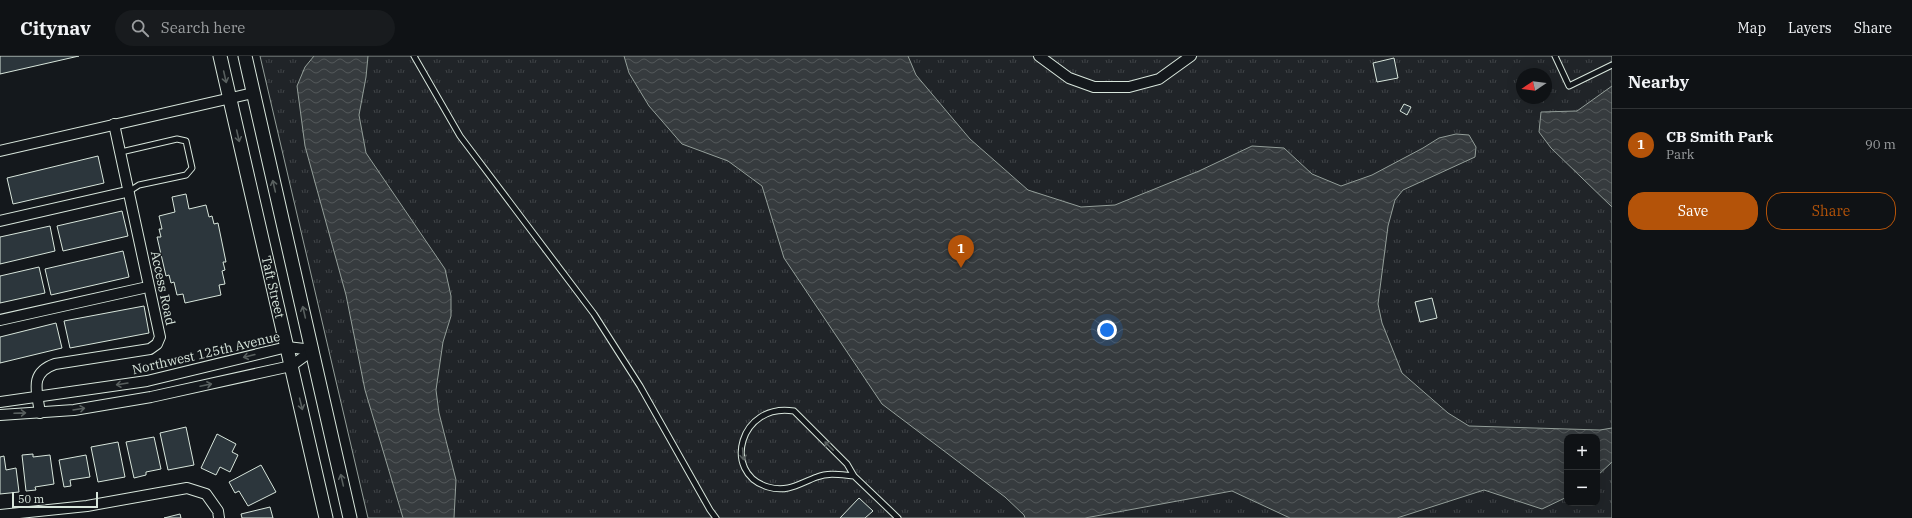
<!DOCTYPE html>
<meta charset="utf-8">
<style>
body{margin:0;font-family:"IBM Plex Serif",serif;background:#181b1e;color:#f1f3f6}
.controls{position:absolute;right:12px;bottom:12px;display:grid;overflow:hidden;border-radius:8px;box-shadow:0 4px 16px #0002}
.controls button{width:36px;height:36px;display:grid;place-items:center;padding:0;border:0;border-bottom:1px solid #2f3234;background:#0f1215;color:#f1f3f6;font:20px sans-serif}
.compass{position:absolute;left:1516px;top:12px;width:36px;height:36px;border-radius:50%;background:#0f1215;box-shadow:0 4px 16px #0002;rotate:257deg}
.scale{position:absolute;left:12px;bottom:10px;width:86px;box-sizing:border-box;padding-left:4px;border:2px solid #d8e6dc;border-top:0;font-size:11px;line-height:14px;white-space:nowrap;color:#d8e6dc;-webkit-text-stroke:3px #14181c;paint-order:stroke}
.you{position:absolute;left:1107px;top:274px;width:14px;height:14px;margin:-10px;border:3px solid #fff;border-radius:50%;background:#1a73e8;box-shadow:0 0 0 6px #1a73e833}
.badge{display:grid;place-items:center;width:26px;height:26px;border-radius:50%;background:#b45309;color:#fff;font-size:13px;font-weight:700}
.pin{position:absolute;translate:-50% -33px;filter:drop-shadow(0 1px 2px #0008)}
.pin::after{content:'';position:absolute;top:21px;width:14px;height:12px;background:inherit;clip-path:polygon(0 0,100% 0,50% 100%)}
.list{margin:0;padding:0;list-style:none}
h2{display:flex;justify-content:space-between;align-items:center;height:52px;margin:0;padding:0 16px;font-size:17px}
h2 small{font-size:13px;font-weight:400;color:#9b9ea0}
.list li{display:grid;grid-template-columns:26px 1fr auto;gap:12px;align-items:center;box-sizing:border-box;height:72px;padding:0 16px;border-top:1px solid #2f3234}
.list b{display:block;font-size:15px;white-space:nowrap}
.list p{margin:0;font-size:13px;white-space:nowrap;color:#9b9ea0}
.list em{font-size:13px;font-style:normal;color:#9b9ea0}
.actions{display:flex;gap:8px;padding:12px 16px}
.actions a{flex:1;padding:9px 0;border:1px solid #b45309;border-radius:16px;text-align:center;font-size:14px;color:#b45309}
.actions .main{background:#b45309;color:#fff}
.icon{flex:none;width:22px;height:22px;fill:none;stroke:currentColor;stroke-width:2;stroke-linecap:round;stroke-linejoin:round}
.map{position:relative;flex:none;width:1612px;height:462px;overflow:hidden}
header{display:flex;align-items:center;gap:24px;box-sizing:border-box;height:56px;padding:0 20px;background:#0f1215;border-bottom:1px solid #2f3234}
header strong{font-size:19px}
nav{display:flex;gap:22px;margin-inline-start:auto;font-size:14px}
.search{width:280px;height:36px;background:#181b1e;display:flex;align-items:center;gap:10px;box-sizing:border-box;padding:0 14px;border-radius:22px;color:#9b9ea0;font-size:15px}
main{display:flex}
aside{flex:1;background:#0f1215}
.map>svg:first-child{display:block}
.park{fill:url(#park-tufts);stroke:#939e99;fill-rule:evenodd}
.water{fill:url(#water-waves);stroke:#939e99}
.building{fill:#2c363c;stroke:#d8e6dc}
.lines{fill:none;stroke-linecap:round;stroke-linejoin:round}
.service-casing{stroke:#d8e6dc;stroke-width:7}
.minor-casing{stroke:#d8e6dc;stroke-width:12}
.tertiary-casing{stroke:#d8e6dc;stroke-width:15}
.service{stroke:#14181c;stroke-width:5}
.minor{stroke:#14181c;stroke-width:10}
.tertiary{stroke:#14181c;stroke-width:13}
.oneway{stroke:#59605f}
.labels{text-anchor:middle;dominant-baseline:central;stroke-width:3;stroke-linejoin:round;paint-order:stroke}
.street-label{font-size:13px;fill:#d8e6dc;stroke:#14181c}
</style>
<header>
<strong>Citynav</strong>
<div class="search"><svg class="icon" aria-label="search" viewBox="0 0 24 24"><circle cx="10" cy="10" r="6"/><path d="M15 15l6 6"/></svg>Search here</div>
<nav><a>Map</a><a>Layers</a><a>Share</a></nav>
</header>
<main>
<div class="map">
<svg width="1612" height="462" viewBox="0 0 1612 462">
<defs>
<pattern id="park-tufts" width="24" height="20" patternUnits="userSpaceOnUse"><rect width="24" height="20" fill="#202428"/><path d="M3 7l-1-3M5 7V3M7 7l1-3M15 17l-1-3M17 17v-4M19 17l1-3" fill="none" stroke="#404447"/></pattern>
<pattern id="water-waves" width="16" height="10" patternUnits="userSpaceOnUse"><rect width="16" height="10" fill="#363b3e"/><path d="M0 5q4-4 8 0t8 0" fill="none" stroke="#525759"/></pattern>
</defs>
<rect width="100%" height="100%" fill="#14181c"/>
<!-- park -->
<path class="park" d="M 260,0 L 1612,0 L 1612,462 L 368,462 ZM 1522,18 L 1546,18 L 1546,42 L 1522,42 ZM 1567,381 L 1597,381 L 1597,447 L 1567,447 Z"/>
<!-- water -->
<g class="water">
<path d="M 314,0 L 368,0 L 366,21 L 359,59 L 366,97 L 445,213 L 451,240 L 451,260 L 443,286 L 436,334 L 439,357 L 456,424 L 454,462 L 403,462 L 365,334 L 346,239 L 305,90 L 297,30 L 305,11 Z"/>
<path d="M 624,0 L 908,0 L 916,19 L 970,83 L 1028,134 L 1081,151 L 1115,149 L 1199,115 L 1252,90 L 1284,92 L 1312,118 L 1341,130 L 1372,119 L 1423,92 L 1439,82 L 1456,78 L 1469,79 L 1476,91 L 1475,101 L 1403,134 L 1395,144 L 1388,170 L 1378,248 L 1382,267 L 1402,317 L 1448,357 L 1469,370 L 1600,374 L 1612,372 L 1612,406 L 1597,420 L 1597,381 L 1567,381 L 1567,441 L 1542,453 L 1484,434 L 1397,462 L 1290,462 L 1232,435 L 1085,462 L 1025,462 L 1024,459 L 1005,441 L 882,348 L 784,202 L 762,130 L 728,105 L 682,88 L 649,50 L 629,17 Z"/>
<path d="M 1612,30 L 1612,151 L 1551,92 L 1539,76 L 1541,56 L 1577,55 Z"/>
</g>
<!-- building -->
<g class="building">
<path d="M 0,0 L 79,0 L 0,18 Z"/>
<path d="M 1394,2 L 1398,22 L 1377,26 L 1373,7 Z"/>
<path d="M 1404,48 L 1411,51 L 1407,59 L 1400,55 Z"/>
<path d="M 98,100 L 104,127 L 13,148 L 7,122 Z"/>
<path d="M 186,138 L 189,153 L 206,149 L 209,161 L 212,160 L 214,168 L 218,167 L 226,206 L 223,206 L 225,214 L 222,215 L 225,228 L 219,229 L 221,239 L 185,247 L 183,238 L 177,239 L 174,226 L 171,227 L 169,219 L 166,220 L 157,181 L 161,181 L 159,173 L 162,173 L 159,160 L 175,156 L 172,141 Z"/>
<path d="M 122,155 L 128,180 L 63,195 L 57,170 Z"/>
<path d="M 50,170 L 55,195 L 0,208 L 0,181 Z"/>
<path d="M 123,195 L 129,221 L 51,239 L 45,213 Z"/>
<path d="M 39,211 L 45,237 L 0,247 L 0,220 Z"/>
<path d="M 1432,242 L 1437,262 L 1420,266 L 1415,246 Z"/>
<path d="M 144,250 L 149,277 L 70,292 L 64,265 Z"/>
<path d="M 56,267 L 62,292 L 0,307 L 0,281 Z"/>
<path d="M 186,371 L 194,409 L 168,414 L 160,377 Z"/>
<path d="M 217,378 L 236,388 L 232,396 L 238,399 L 230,416 L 220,411 L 216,419 L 201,412 Z"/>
<path d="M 154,381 L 161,413 L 146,416 L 146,419 L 134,422 L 126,386 Z"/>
<path d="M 118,386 L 125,421 L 98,426 L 91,391 Z"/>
<path d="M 33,398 L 33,401 L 50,399 L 54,428 L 35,431 L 36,434 L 26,435 L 22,399 Z"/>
<path d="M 86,399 L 90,421 L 70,424 L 71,430 L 64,431 L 59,404 Z"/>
<path d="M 4,400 L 6,414 L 16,412 L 19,436 L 0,438 L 0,401 Z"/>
<path d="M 261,409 L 276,436 L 248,450 L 239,435 L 235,437 L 229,426 Z"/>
<path d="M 859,442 L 873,455 L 865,462 L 840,462 Z"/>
<path d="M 270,451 L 273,462 L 242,462 L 241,458 Z"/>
<path d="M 180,458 L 181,462 L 164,462 Z"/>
</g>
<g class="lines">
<defs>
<g id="service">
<path d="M 414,0 L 460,80 L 594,258 L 640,330 L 710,454 L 716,462"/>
<path d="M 1555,0 L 1569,30 L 1612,9"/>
<path d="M 121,96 L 177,83 L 186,85 L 192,112 L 186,119 L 139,129 L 128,136"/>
<path d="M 854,420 C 842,419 829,416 817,421 C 800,427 788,437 768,431 C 721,417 740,346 794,355 L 847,408 L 854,420 L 898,462"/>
</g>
<g id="minor">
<path d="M 1039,0 L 1069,22 L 1094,31 L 1129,31 L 1159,23 L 1191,0"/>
<path d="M 0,95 L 253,37"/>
<path d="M 0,165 L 122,137"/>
<path d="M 0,264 L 143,232"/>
<path d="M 0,346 L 147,325 L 287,291 L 313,294"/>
<path d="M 40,357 C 37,335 29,317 55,308 L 150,293 L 157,288 L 160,281 L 114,68"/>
<path d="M 0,359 L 74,354 L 151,341 L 291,310 L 313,294"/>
<path d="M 0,459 L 87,450 L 187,432 L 206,438 L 218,455 L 219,462"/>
</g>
<g id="tertiary">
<path d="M 220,0 L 326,462"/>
<path d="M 245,0 L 350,462"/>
</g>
</defs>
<!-- service casing -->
<use href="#service" class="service-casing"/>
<!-- minor casing -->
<use href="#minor" class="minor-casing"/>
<!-- tertiary casing -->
<use href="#tertiary" class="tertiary-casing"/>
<!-- service -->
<use href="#service" class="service"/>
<!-- minor -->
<use href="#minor" class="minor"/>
<!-- tertiary -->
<use href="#tertiary" class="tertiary"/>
</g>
<!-- one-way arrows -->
<defs><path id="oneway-shaft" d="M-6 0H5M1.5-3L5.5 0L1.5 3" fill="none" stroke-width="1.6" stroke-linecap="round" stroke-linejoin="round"/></defs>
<g class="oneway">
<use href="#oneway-shaft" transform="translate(225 21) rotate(77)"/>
<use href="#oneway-shaft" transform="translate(238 80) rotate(77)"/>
<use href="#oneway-shaft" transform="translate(274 130) rotate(-103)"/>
<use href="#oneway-shaft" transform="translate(304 256) rotate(-103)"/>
<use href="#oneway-shaft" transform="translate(249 300) rotate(166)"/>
<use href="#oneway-shaft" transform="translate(122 328) rotate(171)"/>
<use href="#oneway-shaft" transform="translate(206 329) rotate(-12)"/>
<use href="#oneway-shaft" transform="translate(301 348) rotate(76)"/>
<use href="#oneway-shaft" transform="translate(79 353) rotate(-9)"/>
<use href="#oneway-shaft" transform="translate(20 357) rotate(-2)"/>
<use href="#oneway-shaft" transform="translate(829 390) rotate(-135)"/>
<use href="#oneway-shaft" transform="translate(743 398) rotate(86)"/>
<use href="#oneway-shaft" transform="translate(342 424) rotate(-103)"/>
</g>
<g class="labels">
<!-- street labels -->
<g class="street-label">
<text transform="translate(273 231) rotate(77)">Taft Street</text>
<text transform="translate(163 232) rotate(78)">Access Road</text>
<text transform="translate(206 297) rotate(-13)">Northwest 125th Avenue</text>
</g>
</g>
</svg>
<div class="controls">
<button>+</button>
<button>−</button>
</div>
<svg class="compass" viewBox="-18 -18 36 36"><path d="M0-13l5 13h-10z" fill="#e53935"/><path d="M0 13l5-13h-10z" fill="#9b9ea0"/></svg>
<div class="scale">50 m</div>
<div class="you"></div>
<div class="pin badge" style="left:961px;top:212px">1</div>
</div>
<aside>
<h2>Nearby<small></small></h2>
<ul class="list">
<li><span class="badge">1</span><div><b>CB Smith Park</b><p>Park</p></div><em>90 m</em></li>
</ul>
<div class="actions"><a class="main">Save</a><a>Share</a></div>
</aside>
</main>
